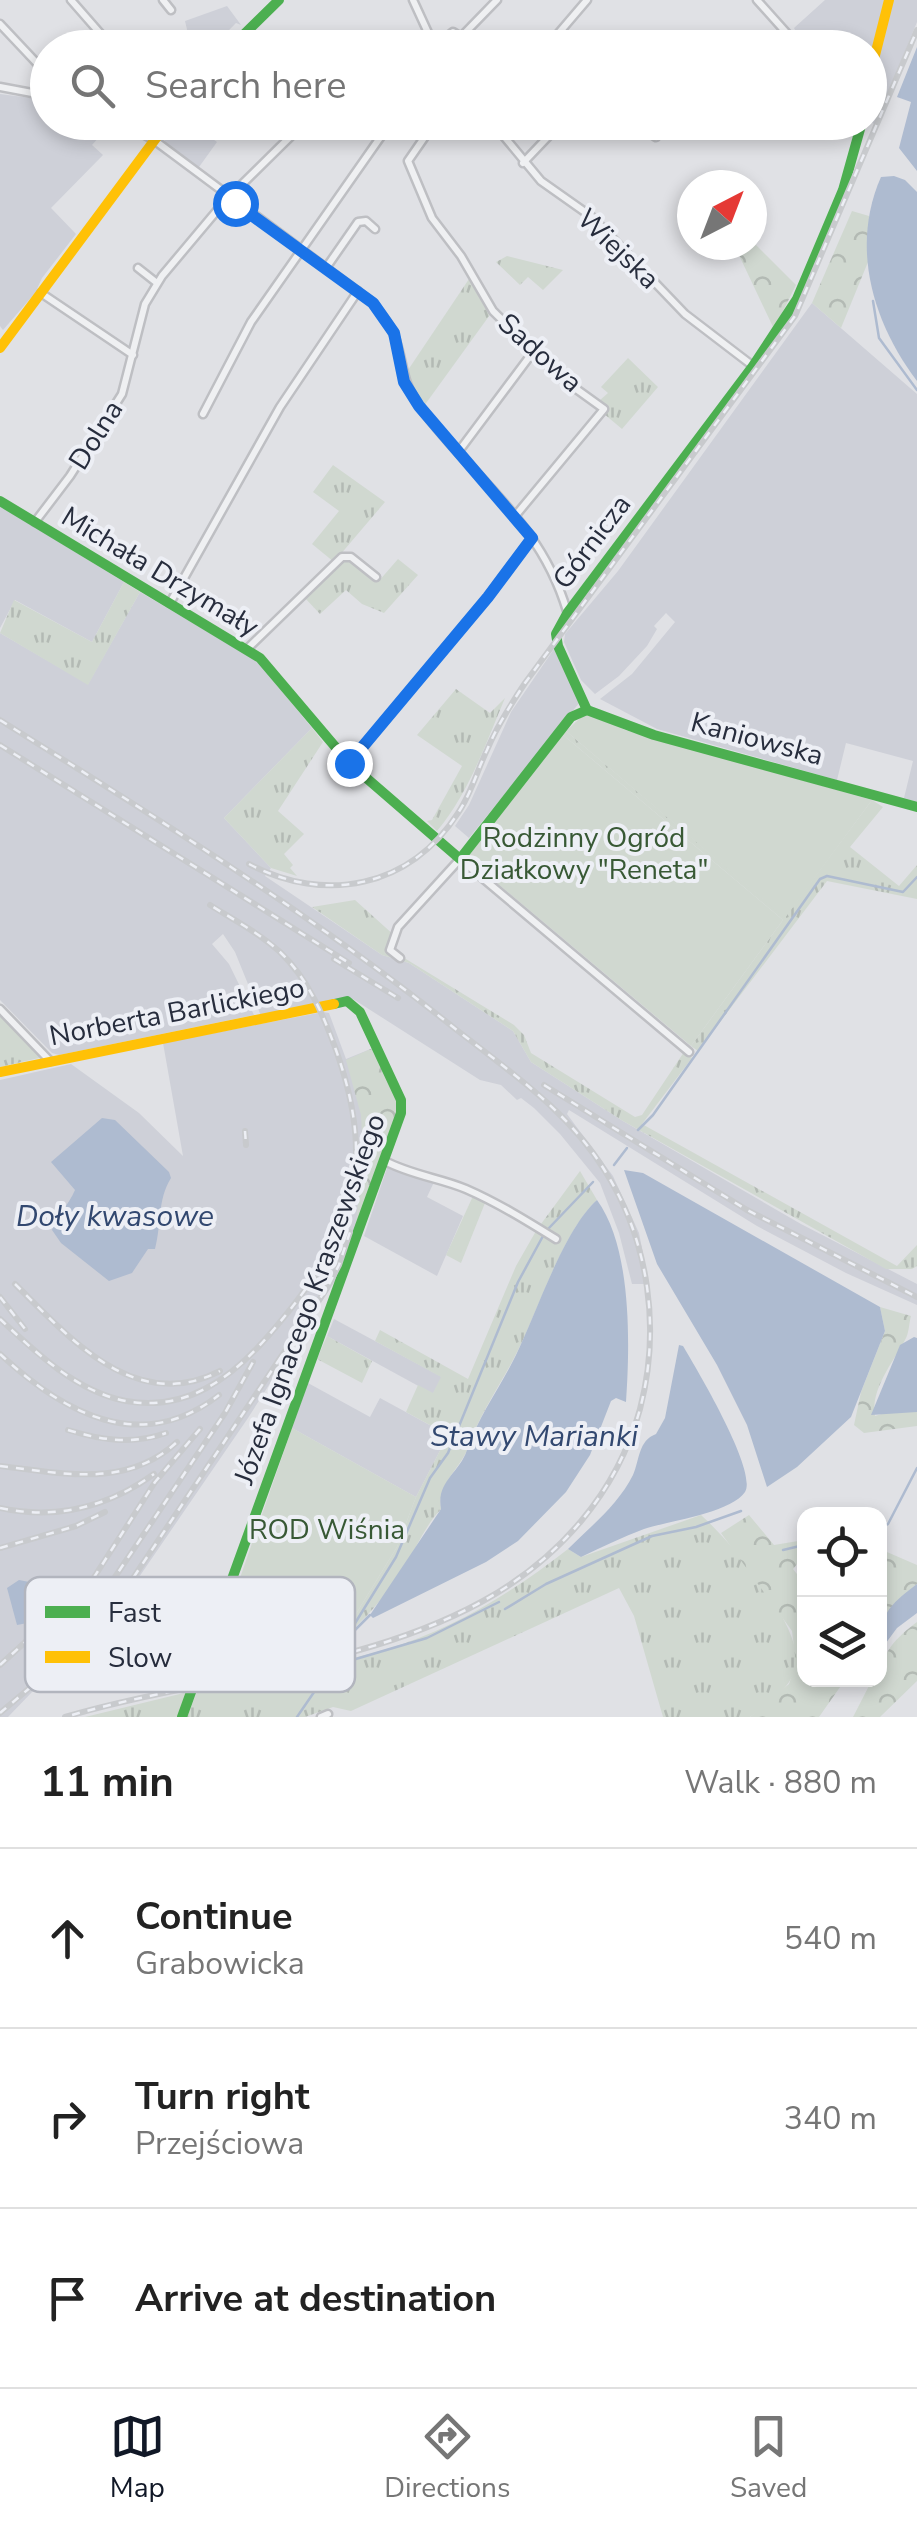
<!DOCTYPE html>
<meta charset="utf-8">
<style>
body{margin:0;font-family:"Nunito Sans",sans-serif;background:#f2f2f2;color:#222}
.controls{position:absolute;right:30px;bottom:30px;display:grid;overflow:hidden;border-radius:20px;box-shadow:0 5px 15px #0003}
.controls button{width:90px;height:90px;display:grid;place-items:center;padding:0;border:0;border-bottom:2px solid #e0e0e0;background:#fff;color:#222;font:50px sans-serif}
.compass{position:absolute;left:677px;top:170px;width:90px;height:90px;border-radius:50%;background:#fff;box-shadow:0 5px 15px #0003;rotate:42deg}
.stop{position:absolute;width:30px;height:30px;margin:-22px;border:8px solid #1a73e8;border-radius:50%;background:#fff}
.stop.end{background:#1a73e8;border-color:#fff;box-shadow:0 2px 10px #0008}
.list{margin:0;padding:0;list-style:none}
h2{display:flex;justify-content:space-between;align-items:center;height:130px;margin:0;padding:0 40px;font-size:42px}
h2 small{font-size:32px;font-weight:400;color:#767676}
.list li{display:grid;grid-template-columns:65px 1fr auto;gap:30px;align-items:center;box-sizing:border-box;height:180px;padding:0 40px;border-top:2px solid #e0e0e0}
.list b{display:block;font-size:38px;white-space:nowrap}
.list p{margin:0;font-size:32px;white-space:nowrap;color:#767676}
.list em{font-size:32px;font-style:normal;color:#767676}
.icon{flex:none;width:55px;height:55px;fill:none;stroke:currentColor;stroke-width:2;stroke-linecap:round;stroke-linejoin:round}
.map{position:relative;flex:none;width:917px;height:1717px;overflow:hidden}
.search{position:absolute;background:#fff;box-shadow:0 5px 15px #0003;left:30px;right:30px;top:30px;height:110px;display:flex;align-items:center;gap:25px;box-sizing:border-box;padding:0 35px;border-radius:55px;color:#767676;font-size:38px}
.sheet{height:670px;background:#fff}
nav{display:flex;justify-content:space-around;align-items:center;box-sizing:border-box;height:140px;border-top:2px solid #e0e0e0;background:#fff;font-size:28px;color:#767676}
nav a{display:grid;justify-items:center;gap:5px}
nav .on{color:#111827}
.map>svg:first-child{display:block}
.built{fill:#ced0d8}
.grass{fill:url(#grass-tufts)}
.forest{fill:url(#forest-crowns)}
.garden{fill:#d0d8d0}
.water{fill:#aebbd0}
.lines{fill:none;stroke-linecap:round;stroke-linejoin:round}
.stream{stroke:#aebbd0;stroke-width:2.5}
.street-casing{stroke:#bebfc3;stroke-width:11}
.street{stroke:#eff0f2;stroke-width:6}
.fast{stroke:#4caf50;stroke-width:10}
.slow{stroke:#ffc107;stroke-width:10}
.rail-casing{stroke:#c8cacd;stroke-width:6}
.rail{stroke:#edeff5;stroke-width:2.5;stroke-dasharray:8;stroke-linecap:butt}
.route{stroke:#1a73e8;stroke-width:12}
.labels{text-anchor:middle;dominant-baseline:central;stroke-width:8;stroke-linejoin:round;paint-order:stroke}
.street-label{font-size:28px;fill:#272d3d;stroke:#edeff5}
.park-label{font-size:28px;fill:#385935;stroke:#edeff5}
.water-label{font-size:30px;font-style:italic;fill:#324870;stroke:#edeff5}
.key{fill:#edeff5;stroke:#b2b5be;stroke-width:2.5}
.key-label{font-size:28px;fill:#272d3d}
</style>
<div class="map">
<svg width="917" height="1717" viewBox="0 0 917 1717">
<defs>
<pattern id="grass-tufts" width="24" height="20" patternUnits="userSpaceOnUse" patternTransform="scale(2.5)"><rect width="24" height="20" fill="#d0d8d0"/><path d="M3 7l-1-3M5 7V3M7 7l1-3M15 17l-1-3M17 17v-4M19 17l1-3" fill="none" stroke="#b3bab4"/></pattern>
<pattern id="forest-crowns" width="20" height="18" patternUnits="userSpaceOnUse" patternTransform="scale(2.5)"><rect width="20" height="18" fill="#d0d8d0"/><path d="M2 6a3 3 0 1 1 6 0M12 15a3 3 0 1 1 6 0" fill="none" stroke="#b3bab4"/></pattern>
</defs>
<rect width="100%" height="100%" fill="#e0e1e5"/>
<!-- built -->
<g class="built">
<path d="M 825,0 L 917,0 L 917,22 L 875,125 L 870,120 L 870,48 L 804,47 L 794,28 Z"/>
<path d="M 227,6 L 241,25 L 236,23 L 222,37 L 223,42 L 217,36 L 208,47 L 182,47 L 189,38 L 185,21 Z"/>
<path d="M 0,94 L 47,100 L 48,122 L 98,123 L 109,126 L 92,145 L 103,155 L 51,208 L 76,234 L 42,278 L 35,293 L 3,330 L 0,326 Z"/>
<path d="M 174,123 L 191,135 L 197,128 L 217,142 L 199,167 L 166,145 L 164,139 Z"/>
<path d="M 812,303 L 917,394 L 917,802 L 904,798 L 913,761 L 846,743 L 837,780 L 657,729 L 600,699 L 632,674 L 675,622 L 666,613 L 654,626 L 657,629 L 647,646 L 619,676 L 595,694 L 581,680 L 564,642 L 565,634 L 618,571 Z"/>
<path d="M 0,506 L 124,582 L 92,642 L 15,600 L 0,628 Z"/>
<path d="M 140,592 L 257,661 L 312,728 L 224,818 L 271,868 L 265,876 L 382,955 L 409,963 L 513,1031 L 531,1062 L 623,1121 L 801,1224 L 917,1284 L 917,1305 L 846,1273 L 757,1226 L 569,1110 L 567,1114 L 613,1176 L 639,1233 L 649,1284 L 632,1284 L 619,1233 L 600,1183 L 560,1134 L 534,1108 L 521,1098 L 517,1100 L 501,1085 L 480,1080 L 353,999 L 261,1016 L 235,952 L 223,934 L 212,944 L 229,964 L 254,1015 L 59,1055 L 52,1053 L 0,1000 L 0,633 L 88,684 Z"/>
<path d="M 554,649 L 580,702 L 469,838 L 455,826 L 469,805 L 511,712 Z"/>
<path d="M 323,1012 L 329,1013 L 346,1059 L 373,1048 L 396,1112 L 340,1273 L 248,1418 L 113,1615 L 84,1648 L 33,1691 L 8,1717 L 0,1717 L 0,1080 L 71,1064 L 139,1113 L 183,1156 L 163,1043 Z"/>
<path d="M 388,1165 L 434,1182 L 427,1197 L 463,1216 L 437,1276 L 364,1236 Z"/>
<path d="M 334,1319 L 442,1377 L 433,1394 L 327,1336 Z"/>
<path d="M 308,1383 L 370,1417 L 380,1398 L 448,1435 L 416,1497 L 292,1428 Z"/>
</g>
<!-- grass -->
<g class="grass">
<path d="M 507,256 L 563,270 L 543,290 L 528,277 L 520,285 L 496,262 Z"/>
<path d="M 471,276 L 492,312 L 424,406 L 409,384 L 406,373 Z"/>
<path d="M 628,358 L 658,387 L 622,429 L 603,413 L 608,408 L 599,401 L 608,393 L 601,387 Z"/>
<path d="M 333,465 L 385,502 L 334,562 L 312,544 L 339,511 L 313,492 Z"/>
<path d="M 343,559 L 351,559 L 378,582 L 398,559 L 418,575 L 384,613 L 362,604 L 346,590 L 320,614 L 304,597 Z"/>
<path d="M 124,582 L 140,592 L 88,685 L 0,633 L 14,600 L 92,642 Z"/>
<path d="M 456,689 L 490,713 L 505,698 C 486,743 469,793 437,831 L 427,821 L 432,820 L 462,766 L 417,735 Z"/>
<path d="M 312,728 L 323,742 L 278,811 L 304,834 L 284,854 L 293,865 L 290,868 L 297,876 L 271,868 L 224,818 Z"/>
<path d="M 566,731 L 785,917 L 872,800 L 883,807 L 850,847 L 899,886 L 917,865 L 917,899 L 827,881 L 698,1051 L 691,1046 L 783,920 L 562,734 Z"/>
<path d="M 355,900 L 395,936 L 393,949 L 401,956 L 514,1025 L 524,1035 L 531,1053 L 635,1117 L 642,1115 L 684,1052 L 692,1058 L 642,1124 L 897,1266 L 917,1245 L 917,1266 L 912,1269 L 886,1269 L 623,1121 L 531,1062 L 513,1031 L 409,963 L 382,955 L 312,907 Z"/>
<path d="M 0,1015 L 40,1056 L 39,1058 L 0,1067 Z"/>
<path d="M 580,1171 L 597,1200 C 562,1232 537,1315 514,1358 C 498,1389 479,1415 468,1448 C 460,1469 437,1484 441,1509 C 424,1527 416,1549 403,1569 C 385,1597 365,1620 340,1640 L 397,1547 L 416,1497 L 448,1435 L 406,1412 L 418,1385 L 433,1393 L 441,1377 L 375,1341 L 380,1330 L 468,1379 L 516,1266 L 536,1231 L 554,1243 L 561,1238 L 541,1224 Z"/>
<path d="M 327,1336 L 372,1361 L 362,1383 L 317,1359 Z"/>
<path d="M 701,1515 C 731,1542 802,1624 796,1665 C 792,1688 768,1704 750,1717 L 663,1717 L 634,1616 L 619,1588 L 351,1711 L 333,1707 L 305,1717 L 187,1717 L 198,1689 C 260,1676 326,1667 387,1649 C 454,1629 513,1592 568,1549 L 581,1557 Z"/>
<path d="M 188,1692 L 178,1717 L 85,1717 Z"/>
</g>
<!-- forest -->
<g class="forest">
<path d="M 852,211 L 869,216 L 868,262 L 841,328 L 812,303 Z"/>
<path d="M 752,241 L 796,285 L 774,329 L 737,251 L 742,245 L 752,245 Z"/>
<path d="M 373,1048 L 397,1099 L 396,1112 L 355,1232 L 363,1153 L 361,1115 L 346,1060 Z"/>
<path d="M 880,1307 L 911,1316 C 909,1323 909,1334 905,1340 C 893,1362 870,1390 875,1416 L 888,1412 L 917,1412 L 917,1426 L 864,1433 L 854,1425 L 861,1392 L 885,1331 Z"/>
<path d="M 749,1515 L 774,1545 L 804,1540 L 804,1556 L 793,1569 L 804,1583 L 804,1680 L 845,1680 L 819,1717 L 750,1717 L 789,1684 L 796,1663 L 792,1631 L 721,1533 Z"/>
<path d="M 880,1549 L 917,1565 L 917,1584 L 894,1604 L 880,1622 Z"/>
<path d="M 917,1622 L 917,1681 L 880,1717 L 853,1717 L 872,1680 L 880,1680 C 880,1653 897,1637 917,1622 Z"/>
</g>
<!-- garden -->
<g class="garden">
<path d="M 588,711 L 625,730 L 872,800 L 785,918 L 566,731 Z"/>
<path d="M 562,734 L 783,920 L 691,1046 L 466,857 Z"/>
<path d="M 473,1196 L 485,1203 L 461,1263 L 446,1255 Z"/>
<path d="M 292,1428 L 416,1497 L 397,1547 L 340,1640 L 207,1673 Z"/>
</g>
<!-- water -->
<g class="water">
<path d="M 917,47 L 917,171 L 899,148 L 911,102 L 897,97 Z"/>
<path d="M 894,176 L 905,180 L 917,192 L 917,381 C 873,323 850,247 881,177 Z"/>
<path d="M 102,1118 L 115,1120 L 169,1172 L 171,1178 C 157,1201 162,1222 155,1249 L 148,1249 L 132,1273 L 109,1281 L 61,1243 L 52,1230 C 58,1214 68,1206 75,1190 L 51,1162 Z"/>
<path d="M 624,1170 L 643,1173 L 880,1307 L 885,1331 L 851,1417 L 797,1467 L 767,1487 L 747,1425 L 717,1365 L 657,1264 Z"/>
<path d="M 597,1200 C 632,1248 630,1344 626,1402 L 616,1398 L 611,1401 L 590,1455 L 566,1492 L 518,1541 L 486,1562 L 373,1618 L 370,1615 L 441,1509 C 436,1481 459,1474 467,1450 C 479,1415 500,1388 516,1355 C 536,1314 564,1229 597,1200 Z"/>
<path d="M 914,1337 L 917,1338 L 917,1412 L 871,1415 L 900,1345 Z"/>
<path d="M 679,1345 L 683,1346 C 696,1368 758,1471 745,1492 C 731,1513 668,1521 644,1529 C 623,1537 602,1547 581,1557 L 568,1549 C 591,1526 618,1505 633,1475 C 640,1459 638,1441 656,1434 L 665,1418 Z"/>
<path d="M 19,1580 L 60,1588 L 65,1602 L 38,1621 L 17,1625 L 7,1588 Z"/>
<path d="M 917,1584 L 917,1613 L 897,1628 L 880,1651 C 879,1615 888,1606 917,1584 Z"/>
</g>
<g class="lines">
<!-- stream -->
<g class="stream">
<path d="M 873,301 L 879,338 L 917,390"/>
<path d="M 638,1130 L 653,1115 L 820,879 L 827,876 L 903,892 L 917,877"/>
<path d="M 614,1165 L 627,1148"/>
<path d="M 549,1228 L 593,1182"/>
<path d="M 880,1527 L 888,1524 L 917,1468"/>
<path d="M 783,1550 L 804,1545"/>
<path d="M 505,1609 L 546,1584 L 652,1536 L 696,1527 L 741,1511"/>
<path d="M 349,1636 L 370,1615"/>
<path d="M 344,1641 L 396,1557 L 430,1478 L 448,1453 L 518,1282 L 543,1236"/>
<path d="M 332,1666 L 427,1638 L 499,1602"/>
<path d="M 297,1717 L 336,1660"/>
</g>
<defs>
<g id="street">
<path d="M 71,0 L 113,48"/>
<path d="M 163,0 L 171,10"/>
<path d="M 413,0 L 430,37 L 431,48"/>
<path d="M 757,0 L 800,48"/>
<path d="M 0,24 L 48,75"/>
<path d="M 461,37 L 497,0"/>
<path d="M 461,37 L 470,48"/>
<path d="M 434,48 L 453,32 L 461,37"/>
<path d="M 546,48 L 587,0"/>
<path d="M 0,87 L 48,96"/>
<path d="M 120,122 L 154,140 L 373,303 C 380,313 390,324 394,335 C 405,363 400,380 420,407 C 473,479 540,520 567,611"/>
<path d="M 435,122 L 408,161 L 432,218 L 461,256 L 493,311 L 561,378 L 604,409 L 516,515"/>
<path d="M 492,122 L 541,181 L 592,217 L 685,314 L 753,366"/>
<path d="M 632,122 L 656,137"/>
<path d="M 523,163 L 562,122"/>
<path d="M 138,268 L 157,283"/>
<path d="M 326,268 L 358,222 L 366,221 L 375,229"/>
<path d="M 41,293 L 133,355"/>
<path d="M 203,414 L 251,322 L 391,122"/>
<path d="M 459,451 L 533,352"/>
<path d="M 35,522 L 70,476 L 122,394 L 145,304 L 162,276 L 225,201 L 293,134 C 322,122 354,132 383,122"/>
<path d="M 170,603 L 280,407 L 358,291"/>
<path d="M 247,649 L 342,557 L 351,557 L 376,577"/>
<path d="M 349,763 L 488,597 L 532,538"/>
<path d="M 400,958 L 390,950 L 398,927 L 460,859 L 689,1052"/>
<path d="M 0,1009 L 50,1061"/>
<path d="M 385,1161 C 411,1175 440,1178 466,1189 C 498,1203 527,1221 556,1239"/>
<path d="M 321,1717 L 328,1714"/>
</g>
</defs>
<!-- street casing -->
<use href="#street" class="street-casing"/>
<!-- street -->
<use href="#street" class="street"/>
<!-- fast -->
<g class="fast">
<path d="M 230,48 L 279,0"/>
<path d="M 0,501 L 260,658 L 349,763 L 460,859 L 571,717 L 587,710"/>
<path d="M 587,710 L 558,646 L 556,634 L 568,612 L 753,366 L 797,299 L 843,190 L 862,122"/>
<path d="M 587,710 L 654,735 L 917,807"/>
<path d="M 182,1717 L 401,1113 L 401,1100 L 360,1012 L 347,1001 L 334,1004"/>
</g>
<!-- slow -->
<g class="slow">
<path d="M 870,75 L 889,0"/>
<path d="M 0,348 L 168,122"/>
<path d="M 0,1072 L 334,1004"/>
</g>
<defs>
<g id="rail">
<path d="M 0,720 C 157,818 313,915 458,1031 C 512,1073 569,1112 605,1171 C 649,1241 661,1329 640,1409 C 617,1493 559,1559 483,1601 C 358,1670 201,1677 65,1717"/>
<path d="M 0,745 L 349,963"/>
<path d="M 249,864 C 325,904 410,888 458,813 C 471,794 477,771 487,750 C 497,726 511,704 525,683 L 795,316 L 917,30"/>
<path d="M 334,959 L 398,998"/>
<path d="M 544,1085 L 747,1210 L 917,1297"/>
<path d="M 245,1131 L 246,1145"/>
<path d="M 15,1284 C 69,1337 135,1415 220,1371"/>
<path d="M 0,1297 L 25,1329"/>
<path d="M 0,1319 C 35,1352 77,1392 126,1401 C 186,1412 232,1378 269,1335 C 351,1240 379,1172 336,1050 C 323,1014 308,979 280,952 C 259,933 234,920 210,905"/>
<path d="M 0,1354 C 63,1413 141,1456 219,1395"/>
<path d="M 68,1430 C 101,1440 132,1445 166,1433"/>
<path d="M 0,1466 C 63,1473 126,1489 177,1442"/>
<path d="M 0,1508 C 56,1520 108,1507 154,1474"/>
<path d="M 0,1548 L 76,1526 L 105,1512"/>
<path d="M 60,1647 L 115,1577 L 225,1413 L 253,1362"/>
<path d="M 0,1665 L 91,1582 L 155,1482 L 200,1429"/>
<path d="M 0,1713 L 70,1654 L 109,1614 L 327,1288 L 339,1265 L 350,1232"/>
</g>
</defs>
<!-- rail casing -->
<use href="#rail" class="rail-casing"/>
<!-- rail -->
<use href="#rail" class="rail"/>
</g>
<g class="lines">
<!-- route -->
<path class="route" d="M 235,203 L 373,303 L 394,333 L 404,382 L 419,406 L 532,538 L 488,597 L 349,763"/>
</g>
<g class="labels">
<!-- street labels -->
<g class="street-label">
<text transform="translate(618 249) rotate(44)">Wiejska</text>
<text transform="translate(540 353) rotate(42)">Sadowa</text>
<text transform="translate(96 435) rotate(-58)">Dolna</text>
<text transform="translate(592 542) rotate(-53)">Górnicza</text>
<text transform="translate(160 572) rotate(31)">Michała Drzymały</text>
<text transform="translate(757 739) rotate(15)">Kaniowska</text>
<text transform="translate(177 1012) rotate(-11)">Norberta Barlickiego</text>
<text transform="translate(310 1299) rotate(-70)">Józefa Ignacego Kraszewskiego</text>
</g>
<!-- park labels -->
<g class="park-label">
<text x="584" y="838">Rodzinny Ogród<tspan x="584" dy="32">Działkowy "Reneta"</tspan></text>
<text x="327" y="1530">ROD Wiśnia</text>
</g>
<!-- water labels -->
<g class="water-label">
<text x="115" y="1216">Doły kwasowe</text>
<text x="534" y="1436">Stawy Marianki</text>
</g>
</g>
<!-- legend -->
<rect x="25" y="1577" width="330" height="115" rx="15" class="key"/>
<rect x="45" y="1606" width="45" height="12" fill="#4caf50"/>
<rect x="45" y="1651" width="45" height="12" fill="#ffc107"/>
<g class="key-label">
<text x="108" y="1622">Fast</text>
<text x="108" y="1667">Slow</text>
</g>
</svg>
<div class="controls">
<button><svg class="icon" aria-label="locate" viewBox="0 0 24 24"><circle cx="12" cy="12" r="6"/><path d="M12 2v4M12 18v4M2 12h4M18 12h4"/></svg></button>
<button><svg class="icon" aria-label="layers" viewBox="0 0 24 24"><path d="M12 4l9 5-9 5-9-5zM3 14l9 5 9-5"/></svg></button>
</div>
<svg class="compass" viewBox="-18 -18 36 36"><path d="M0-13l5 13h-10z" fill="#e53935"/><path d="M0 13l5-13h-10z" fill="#767676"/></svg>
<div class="stop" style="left:235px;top:203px"></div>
<div class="stop end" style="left:349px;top:763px"></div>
<div class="search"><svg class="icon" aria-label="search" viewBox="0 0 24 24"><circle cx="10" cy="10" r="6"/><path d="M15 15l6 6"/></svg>Search here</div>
</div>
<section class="sheet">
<h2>11 min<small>Walk · 880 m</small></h2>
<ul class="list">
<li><svg class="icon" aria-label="ahead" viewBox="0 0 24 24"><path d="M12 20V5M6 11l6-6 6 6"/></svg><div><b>Continue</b><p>Grabowicka</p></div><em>540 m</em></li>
<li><svg class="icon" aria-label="right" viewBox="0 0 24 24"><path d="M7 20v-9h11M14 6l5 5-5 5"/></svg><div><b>Turn right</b><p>Przejściowa</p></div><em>340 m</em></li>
<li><svg class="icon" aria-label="arrive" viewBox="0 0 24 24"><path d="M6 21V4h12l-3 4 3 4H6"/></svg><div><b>Arrive at destination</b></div></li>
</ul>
</section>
<nav>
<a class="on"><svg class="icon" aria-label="map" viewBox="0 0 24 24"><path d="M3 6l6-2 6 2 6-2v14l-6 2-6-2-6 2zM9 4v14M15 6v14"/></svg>Map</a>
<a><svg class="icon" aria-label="directions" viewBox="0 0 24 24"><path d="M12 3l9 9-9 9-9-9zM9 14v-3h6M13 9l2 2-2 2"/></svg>Directions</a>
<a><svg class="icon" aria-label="saved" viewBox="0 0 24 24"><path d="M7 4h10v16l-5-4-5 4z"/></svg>Saved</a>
</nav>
